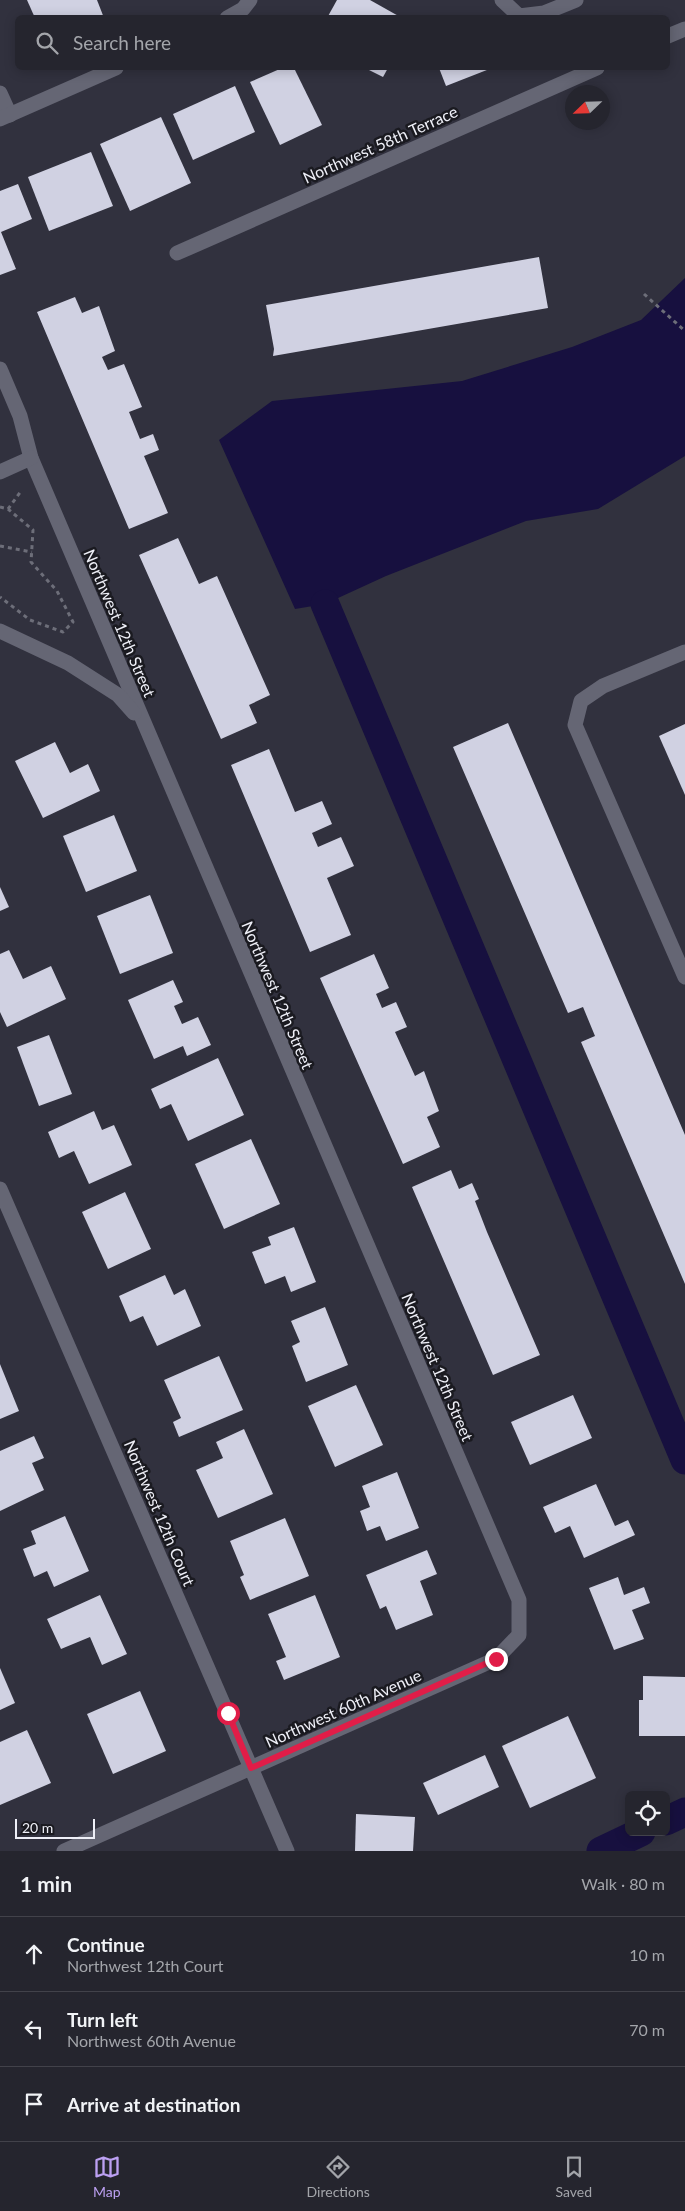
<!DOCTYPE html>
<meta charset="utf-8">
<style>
body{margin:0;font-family:Lato,sans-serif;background:#31313a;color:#f1f3f6}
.controls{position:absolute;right:15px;bottom:15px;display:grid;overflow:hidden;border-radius:8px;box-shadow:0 2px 12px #0003}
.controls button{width:45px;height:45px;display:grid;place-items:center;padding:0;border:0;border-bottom:1px solid #42424a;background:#25252e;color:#f1f3f6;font:25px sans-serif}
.compass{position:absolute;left:565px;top:85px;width:45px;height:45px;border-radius:50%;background:#25252e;box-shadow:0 2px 12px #0003;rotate:247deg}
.scale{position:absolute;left:15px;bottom:12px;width:80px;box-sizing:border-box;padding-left:5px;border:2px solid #eeeff7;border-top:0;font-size:14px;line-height:18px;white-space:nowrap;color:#eeeff7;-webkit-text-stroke:4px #1a1a20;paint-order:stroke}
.stop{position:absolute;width:15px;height:15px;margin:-11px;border:4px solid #e11d48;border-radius:50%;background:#fff}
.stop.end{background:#e11d48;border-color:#fff;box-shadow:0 1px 5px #0008}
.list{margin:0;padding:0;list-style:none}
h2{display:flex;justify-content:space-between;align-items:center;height:65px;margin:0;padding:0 20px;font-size:21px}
h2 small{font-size:16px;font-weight:400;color:#a3a5aa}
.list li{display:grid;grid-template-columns:32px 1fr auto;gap:15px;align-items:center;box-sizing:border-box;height:75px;padding:0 20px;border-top:1px solid #42424a}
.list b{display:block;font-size:19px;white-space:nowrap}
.list p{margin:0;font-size:16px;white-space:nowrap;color:#a3a5aa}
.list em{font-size:16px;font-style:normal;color:#a3a5aa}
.icon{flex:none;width:28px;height:28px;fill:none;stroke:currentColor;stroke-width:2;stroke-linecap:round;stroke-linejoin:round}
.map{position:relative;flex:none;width:685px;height:1851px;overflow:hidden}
.search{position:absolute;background:#25252e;box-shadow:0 2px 12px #0003;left:15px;right:15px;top:15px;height:55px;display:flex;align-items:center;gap:12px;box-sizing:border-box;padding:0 18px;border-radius:8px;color:#a3a5aa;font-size:19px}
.sheet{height:290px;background:#25252e}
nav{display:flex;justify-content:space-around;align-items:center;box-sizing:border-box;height:70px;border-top:1px solid #42424a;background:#25252e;font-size:14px;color:#a3a5aa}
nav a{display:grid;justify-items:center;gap:2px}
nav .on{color:#bca0f2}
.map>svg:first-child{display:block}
.water{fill:#17103f}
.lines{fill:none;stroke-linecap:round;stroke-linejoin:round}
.canal{stroke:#17103f;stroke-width:29}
.building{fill:#d0d1e2}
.path{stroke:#6d6e79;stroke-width:3;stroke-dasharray:4 4;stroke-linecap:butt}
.lane{stroke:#656674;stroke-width:15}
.street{stroke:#656674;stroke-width:15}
.route{stroke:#e11d48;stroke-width:6}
.labels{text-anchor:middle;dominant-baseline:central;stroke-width:5;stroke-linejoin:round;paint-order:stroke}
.street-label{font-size:16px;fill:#eeeff7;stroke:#1a1a20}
</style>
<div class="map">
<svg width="685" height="1851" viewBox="0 0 685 1851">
<rect width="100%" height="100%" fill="#31313e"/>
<!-- water -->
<path class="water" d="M 685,278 L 685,456 L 598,509 L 526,521 L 386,576 L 325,604 L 295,609 L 219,440 L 272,401 L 462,381 L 572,347 L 641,320 Z"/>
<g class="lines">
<!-- canal -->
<g class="canal">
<path d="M 325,604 L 685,1460"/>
<path d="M 666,1821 L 685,1812"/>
<path d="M 601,1851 L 641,1832"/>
</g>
</g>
<!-- building -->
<g class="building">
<path d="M 27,0 L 97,0 L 104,18 L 35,18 Z"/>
<path d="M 337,0 L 370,0 L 402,18 L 327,18 Z"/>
<path d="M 282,68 L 294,68 L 322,125 L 280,145 L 250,82 Z"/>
<path d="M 365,68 L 388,68 L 383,77 Z"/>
<path d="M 439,68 L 492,68 L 446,86 Z"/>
<path d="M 235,86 L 255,132 L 193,160 L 173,114 Z"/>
<path d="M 161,117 L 191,183 L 130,211 L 100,144 Z"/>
<path d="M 91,152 L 113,206 L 49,231 L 28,177 Z"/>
<path d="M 18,184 L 32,219 L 1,232 L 16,269 L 0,275 L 0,191 Z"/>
<path d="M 539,257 L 548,308 L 273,356 L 274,349 L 266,305 Z"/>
<path d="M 75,297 L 82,313 L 99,306 L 115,351 L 102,357 L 108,370 L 124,364 L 142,407 L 129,412 L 140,439 L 153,434 L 159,450 L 144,456 L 168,513 L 129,529 L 37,312 Z"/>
<path d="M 178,538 L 199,584 L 217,576 L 270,695 L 249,705 L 257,723 L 221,739 L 139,555 Z"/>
<path d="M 508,723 L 685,1135 L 685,1284 L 581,1042 L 595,1036 L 583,1007 L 568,1013 L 453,747 Z"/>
<path d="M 685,724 L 685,795 L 659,736 Z"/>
<path d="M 55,742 L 70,773 L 88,764 L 100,791 L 43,818 L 15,761 Z"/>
<path d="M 269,749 L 295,812 L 322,801 L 332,824 L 312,833 L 318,847 L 341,837 L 354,866 L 327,878 L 351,935 L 310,952 L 231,765 Z"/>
<path d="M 114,815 L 137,871 L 86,892 L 63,836 Z"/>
<path d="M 0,887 L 9,907 L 0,911 Z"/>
<path d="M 150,895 L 173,953 L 120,974 L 97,916 Z"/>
<path d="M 9,950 L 23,979 L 51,966 L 66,999 L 7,1027 L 0,1012 L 0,954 Z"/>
<path d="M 374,954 L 389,988 L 376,994 L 382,1008 L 396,1002 L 407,1027 L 395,1032 L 415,1076 L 424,1071 L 439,1111 L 427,1117 L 440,1147 L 403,1164 L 320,978 Z"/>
<path d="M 173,980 L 183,1002 L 174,1006 L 182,1024 L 198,1017 L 211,1045 L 187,1056 L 183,1046 L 154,1059 L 128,1000 Z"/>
<path d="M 49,1035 L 72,1094 L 39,1106 L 17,1047 Z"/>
<path d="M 218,1058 L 244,1115 L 188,1141 L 171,1104 L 160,1109 L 151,1089 Z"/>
<path d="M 94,1111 L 102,1130 L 114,1125 L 132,1165 L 89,1184 L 74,1151 L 59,1158 L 48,1132 Z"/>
<path d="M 251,1139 L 280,1204 L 224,1229 L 195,1164 Z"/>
<path d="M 451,1170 L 459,1189 L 472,1183 L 479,1199 L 475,1201 L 487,1232 L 540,1355 L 493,1375 L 412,1187 Z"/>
<path d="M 125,1192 L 151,1249 L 108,1269 L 82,1212 Z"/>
<path d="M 294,1227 L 316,1282 L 291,1292 L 285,1276 L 265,1284 L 252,1252 L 271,1245 L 268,1237 Z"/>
<path d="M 165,1275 L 174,1295 L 185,1289 L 201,1326 L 157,1346 L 143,1316 L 130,1322 L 119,1296 Z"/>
<path d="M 325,1307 L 348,1365 L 306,1382 L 292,1346 L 300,1342 L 291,1321 Z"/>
<path d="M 219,1356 L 243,1410 L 179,1437 L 173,1422 L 181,1418 L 164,1380 Z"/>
<path d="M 0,1364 L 19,1411 L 0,1419 Z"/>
<path d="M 356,1385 L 383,1445 L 335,1467 L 308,1406 Z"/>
<path d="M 573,1395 L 592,1438 L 530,1465 L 511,1422 Z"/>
<path d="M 244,1429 L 273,1494 L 218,1518 L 196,1470 L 223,1458 L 216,1442 Z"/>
<path d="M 34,1436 L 44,1458 L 32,1463 L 44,1490 L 0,1511 L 0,1451 Z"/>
<path d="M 397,1472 L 419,1528 L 386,1541 L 380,1526 L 367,1531 L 360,1511 L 370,1507 L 362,1486 Z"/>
<path d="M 596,1484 L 615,1526 L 628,1520 L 635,1535 L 584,1558 L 570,1526 L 555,1533 L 543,1507 Z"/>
<path d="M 65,1516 L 89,1571 L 54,1587 L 47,1571 L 34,1577 L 23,1549 L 36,1544 L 31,1531 Z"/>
<path d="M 285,1518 L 309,1576 L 250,1600 L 240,1577 L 244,1575 L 230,1541 Z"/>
<path d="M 427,1550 L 437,1574 L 420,1581 L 433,1615 L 396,1630 L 386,1606 L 380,1609 L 366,1575 Z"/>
<path d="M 618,1577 L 624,1595 L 644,1587 L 650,1603 L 632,1610 L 644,1639 L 614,1650 L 589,1588 Z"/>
<path d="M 100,1595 L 127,1654 L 102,1665 L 90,1637 L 61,1649 L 47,1619 Z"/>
<path d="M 315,1595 L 340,1657 L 284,1680 L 276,1661 L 286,1657 L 268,1614 Z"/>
<path d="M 0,1668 L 15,1703 L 0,1710 Z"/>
<path d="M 643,1676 L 685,1677 L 685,1736 L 639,1736 L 639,1700 L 643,1700 Z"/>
<path d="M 140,1691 L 166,1751 L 113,1774 L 87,1714 Z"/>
<path d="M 568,1716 L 596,1778 L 530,1808 L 502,1746 Z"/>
<path d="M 27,1730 L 51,1783 L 0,1805 L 0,1742 Z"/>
<path d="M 485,1755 L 499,1787 L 438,1815 L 423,1783 Z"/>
<path d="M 356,1814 L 415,1817 L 413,1851 L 355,1851 Z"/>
</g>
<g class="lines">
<!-- path -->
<g class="path">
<path d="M 644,294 L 685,331"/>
<path d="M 0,507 L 8,509 L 33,530 L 31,562 L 57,591 L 73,622 L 63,632 L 30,620 L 0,597"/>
<path d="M 8,509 L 21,491"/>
<path d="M 0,546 L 32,552"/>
</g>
<!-- lane -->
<g class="lane">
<path d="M 502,0 L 519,16 L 544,13 L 576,0"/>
<path d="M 668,36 L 685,29"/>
<path d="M 177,253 L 597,68"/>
<path d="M 685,652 L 603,686 L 581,701 L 575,725 L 685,977"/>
</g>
<!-- street -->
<g class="street">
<path d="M 227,18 L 243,9 L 250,0"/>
<path d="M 0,93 L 10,115"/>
<path d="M 0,119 L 116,68"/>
<path d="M 0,369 L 20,416 L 31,458 L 519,1600 L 519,1635 L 496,1659 L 64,1851"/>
<path d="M 0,472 L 31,458"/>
<path d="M 0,631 L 68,663 L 118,695 L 134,713"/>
<path d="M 0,1189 L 287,1851"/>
</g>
</g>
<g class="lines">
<!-- route -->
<path class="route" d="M 228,1713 L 251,1768 L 496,1659"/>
</g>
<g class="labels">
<!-- street labels -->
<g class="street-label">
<text transform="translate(380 144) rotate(-24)">Northwest 58th Terrace</text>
<text transform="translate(120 623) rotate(67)">Northwest 12th Street</text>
<text transform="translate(278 995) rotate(67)">Northwest 12th Street</text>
<text transform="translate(438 1367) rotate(67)">Northwest 12th Street</text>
<text transform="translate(160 1513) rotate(67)">Northwest 12th Court</text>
<text transform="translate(343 1708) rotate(-24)">Northwest 60th Avenue</text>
</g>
</g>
</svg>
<div class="controls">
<button><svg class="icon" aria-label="locate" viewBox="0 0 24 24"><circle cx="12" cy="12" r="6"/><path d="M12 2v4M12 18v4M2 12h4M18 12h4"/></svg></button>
</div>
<svg class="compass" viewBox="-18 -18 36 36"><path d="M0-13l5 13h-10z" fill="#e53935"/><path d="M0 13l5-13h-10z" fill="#a3a5aa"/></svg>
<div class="scale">20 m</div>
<div class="stop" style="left:228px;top:1713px"></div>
<div class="stop end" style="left:496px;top:1659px"></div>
<div class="search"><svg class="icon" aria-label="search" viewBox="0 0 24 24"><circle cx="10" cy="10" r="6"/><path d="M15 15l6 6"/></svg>Search here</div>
</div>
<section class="sheet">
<h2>1 min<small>Walk · 80 m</small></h2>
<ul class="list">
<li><svg class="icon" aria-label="ahead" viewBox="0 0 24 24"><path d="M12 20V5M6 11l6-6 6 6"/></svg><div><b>Continue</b><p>Northwest 12th Court</p></div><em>10 m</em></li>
<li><svg class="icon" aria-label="left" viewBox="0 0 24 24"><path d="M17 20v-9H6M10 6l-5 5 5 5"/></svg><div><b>Turn left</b><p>Northwest 60th Avenue</p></div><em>70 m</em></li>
<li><svg class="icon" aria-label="arrive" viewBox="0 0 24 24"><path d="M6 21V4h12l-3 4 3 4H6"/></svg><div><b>Arrive at destination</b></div></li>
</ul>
</section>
<nav>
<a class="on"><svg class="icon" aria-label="map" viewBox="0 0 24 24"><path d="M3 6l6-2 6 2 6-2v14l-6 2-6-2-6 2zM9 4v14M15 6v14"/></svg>Map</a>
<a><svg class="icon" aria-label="directions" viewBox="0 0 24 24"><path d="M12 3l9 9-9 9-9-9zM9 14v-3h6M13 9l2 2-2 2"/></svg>Directions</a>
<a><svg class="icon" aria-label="saved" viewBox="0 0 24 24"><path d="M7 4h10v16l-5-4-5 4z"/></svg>Saved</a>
</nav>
